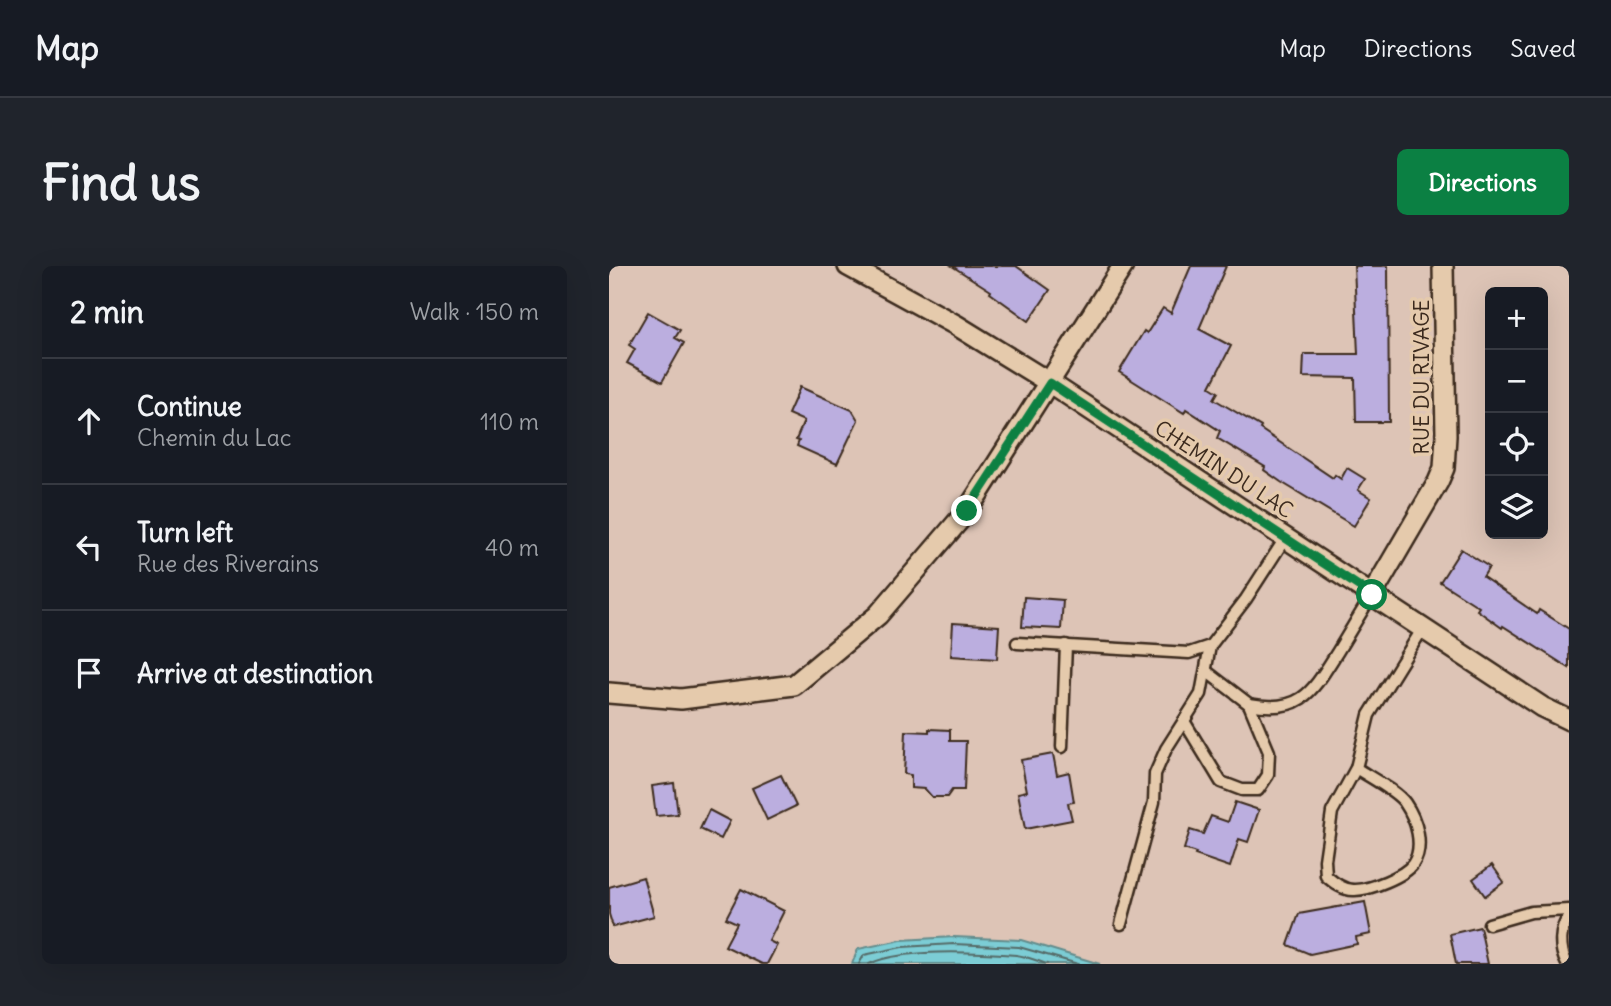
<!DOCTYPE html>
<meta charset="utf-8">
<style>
body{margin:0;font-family:Delius,sans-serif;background:#20242c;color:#f1f3f6}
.controls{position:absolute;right:21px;top:21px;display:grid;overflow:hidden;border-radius:10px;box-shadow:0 7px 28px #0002}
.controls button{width:63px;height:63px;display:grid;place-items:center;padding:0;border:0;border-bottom:2px solid #363941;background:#171b24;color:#f1f3f6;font:35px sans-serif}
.stop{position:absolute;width:21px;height:21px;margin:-16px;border:5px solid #0b8043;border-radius:50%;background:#fff}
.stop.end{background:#0b8043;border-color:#fff;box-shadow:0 2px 7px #0008}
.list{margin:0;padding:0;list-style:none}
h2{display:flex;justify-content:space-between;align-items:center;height:91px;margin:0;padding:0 28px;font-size:30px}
h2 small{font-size:23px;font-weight:400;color:#9ea1a6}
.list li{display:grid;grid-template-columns:46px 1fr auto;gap:21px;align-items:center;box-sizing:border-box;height:126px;padding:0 28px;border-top:2px solid #363941}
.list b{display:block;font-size:26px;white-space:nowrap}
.list p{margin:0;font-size:23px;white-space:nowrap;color:#9ea1a6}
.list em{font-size:23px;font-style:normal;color:#9ea1a6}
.icon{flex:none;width:38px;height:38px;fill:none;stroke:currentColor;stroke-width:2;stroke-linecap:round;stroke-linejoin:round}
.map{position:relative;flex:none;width:960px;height:698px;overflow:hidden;border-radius:10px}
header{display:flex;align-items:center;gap:42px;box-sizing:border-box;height:98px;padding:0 35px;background:#171b24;border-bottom:2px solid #363941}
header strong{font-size:33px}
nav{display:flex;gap:38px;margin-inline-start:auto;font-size:24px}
.intro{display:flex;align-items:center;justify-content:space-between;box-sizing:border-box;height:168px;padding:0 42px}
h1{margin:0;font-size:49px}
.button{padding:18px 32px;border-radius:10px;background:#0b8043;color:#fff;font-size:24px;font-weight:700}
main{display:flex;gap:42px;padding:0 42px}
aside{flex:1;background:#171b24;border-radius:10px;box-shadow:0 7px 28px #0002}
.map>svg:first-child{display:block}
.water{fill:#7ccdd5;stroke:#628c8c;stroke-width:2}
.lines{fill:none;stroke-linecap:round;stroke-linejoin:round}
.shore{stroke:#556b67;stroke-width:2}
.building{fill:#bbaedf;stroke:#3b2a1e;stroke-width:2}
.service-casing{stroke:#3b2a1e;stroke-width:15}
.minor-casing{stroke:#3b2a1e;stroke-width:24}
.service{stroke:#e5caac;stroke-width:10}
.minor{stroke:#e5caac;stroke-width:19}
.route{stroke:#0b8043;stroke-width:9}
.labels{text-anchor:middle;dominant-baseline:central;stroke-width:7;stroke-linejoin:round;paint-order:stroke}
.street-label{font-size:21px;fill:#3b2a1e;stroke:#e5caac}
</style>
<header>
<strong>Map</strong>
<nav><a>Map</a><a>Directions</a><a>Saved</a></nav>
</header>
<div class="intro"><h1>Find us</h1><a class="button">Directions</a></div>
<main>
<aside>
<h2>2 min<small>Walk · 150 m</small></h2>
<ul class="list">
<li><svg class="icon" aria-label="ahead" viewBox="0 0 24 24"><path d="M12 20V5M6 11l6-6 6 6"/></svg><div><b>Continue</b><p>Chemin du Lac</p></div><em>110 m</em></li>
<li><svg class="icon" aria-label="left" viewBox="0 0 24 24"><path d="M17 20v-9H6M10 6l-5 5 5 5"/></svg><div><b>Turn left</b><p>Rue des Riverains</p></div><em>40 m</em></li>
<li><svg class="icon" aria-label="arrive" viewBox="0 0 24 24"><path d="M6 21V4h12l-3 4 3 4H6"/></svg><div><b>Arrive at destination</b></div></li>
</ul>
</aside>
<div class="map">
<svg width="960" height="698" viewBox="0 0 960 698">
<rect width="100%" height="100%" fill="#ddc4b6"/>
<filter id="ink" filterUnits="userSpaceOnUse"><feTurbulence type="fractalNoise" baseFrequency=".0143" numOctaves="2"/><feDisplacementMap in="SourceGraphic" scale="14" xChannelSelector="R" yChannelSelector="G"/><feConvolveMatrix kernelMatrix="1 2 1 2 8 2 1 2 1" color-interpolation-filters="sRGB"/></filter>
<g filter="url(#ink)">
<!-- water -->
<path class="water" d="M 345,671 L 412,674 L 491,698 L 243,698 L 249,683 L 292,674 Z"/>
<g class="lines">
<!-- shore -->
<g class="shore">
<path d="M 250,698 L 255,689 L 293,681 L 345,678 L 410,681 L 469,698"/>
<path d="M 260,698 C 294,682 368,686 407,689 C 417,690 428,695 438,698"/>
</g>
</g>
<!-- building -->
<g class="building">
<path d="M 343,0 L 407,0 L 441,24 L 420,55 L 381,27 L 382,25 Z"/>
<path d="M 582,0 L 617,0 L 590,63 L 622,80 L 601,121 L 609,126 L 605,133 L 652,161 L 651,163 L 724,212 L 726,209 L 732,213 L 738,202 L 756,213 L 749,224 L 762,232 L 745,260 L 672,216 L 655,204 L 656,201 L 608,172 L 611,165 L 577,143 L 575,147 L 510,106 L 535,65 L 538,67 L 554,42 L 562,47 Z"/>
<path d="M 745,0 L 779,0 L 780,156 L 747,156 L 746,112 L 694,111 L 695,88 L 749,88 Z"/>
<path d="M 39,46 L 71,64 L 66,72 L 75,77 L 53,116 L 18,97 L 26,83 L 20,79 Z"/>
<path d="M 191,121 L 243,144 L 249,154 L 228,198 L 188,180 L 190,175 L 187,174 L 195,155 L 179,148 Z"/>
<path d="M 852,283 L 880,301 L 874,311 L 928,348 L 930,344 L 960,363 L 960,402 L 894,360 L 893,362 L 868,344 L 870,341 L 831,316 Z"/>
<path d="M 415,331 L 454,334 L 452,363 L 413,361 Z"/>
<path d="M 344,357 L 390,360 L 388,393 L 342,390 Z"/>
<path d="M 320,463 L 341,464 L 341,475 L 357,475 L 355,524 L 343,524 L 338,531 L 323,531 L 316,523 L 302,522 L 302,509 L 295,508 L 297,465 L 320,466 Z"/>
<path d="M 444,488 L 448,509 L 460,506 L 465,536 L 459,537 L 463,554 L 416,563 L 409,527 L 418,525 L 412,494 Z"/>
<path d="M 172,509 L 187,540 L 158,554 L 143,522 Z"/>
<path d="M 65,517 L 69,548 L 47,550 L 43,520 Z"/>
<path d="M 626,536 L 650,544 L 639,576 L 630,573 L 621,601 L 586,589 L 587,587 L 575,583 L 581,564 L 594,568 L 602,550 L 619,556 Z"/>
<path d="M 100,544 L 121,555 L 112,573 L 91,563 Z"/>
<path d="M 883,599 L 895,616 L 876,630 L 864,613 Z"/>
<path d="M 34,611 L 45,650 L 4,661 L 0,648 L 0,621 Z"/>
<path d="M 132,623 L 175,645 L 160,675 L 168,679 L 158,698 L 153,698 L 116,680 L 128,657 L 117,652 Z"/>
<path d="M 756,636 L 762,668 L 747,671 L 748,678 L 701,688 L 679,679 L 690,648 Z"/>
<path d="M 871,661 L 879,698 L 847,698 L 841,668 Z"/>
</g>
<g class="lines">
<defs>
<g id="service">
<path d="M 408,377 L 580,387 L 601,380 L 637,333 L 677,271"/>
<path d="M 640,438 C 693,448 703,426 729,385 C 740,367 751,348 763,329"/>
<path d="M 575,455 L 612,516 L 633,524 L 649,524 L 659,509 L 660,486 L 640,438 L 597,405"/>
<path d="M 453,481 L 457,379"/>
<path d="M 747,502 C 760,511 788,525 796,537 C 807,553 816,580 804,598 C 796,610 760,624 746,624 C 735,625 725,617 717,610 L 716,594 L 723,546 L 747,502 L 760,449 L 814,362"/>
<path d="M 512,658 L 545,536 L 546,508 L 557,483 L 592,428 L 601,380"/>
<path d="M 880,658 L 922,646 L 960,644"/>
<path d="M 958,698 C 950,683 950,664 960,650"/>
</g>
<g id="minor">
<path d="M 239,0 L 347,59 L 441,117 L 933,441 L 960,454"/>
<path d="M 763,329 L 829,216 L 835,202 L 837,170 L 834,0"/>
<path d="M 0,427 L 72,433 L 185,419 L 269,349 L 358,245 L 514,0"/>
</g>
</defs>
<!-- service casing -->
<use href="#service" class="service-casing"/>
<!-- minor casing -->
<use href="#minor" class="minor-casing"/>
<!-- service -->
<use href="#service" class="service"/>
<!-- minor -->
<use href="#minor" class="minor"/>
</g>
</g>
<g class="lines" filter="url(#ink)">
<!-- route -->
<path class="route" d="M 358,245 L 441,117 L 763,329"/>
</g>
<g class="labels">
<!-- street labels -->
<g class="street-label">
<text transform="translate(812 111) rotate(-90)">RUE DU RIVAGE</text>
<text transform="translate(615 203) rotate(33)">CHEMIN DU LAC</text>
</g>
</g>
</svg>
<div class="controls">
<button>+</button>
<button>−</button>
<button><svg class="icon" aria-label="locate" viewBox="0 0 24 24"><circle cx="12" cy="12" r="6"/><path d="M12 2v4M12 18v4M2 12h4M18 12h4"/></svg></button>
<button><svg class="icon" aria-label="layers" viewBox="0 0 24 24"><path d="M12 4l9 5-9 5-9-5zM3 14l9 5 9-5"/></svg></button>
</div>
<div class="stop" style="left:763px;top:329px"></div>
<div class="stop end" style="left:358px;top:245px"></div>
</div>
</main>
